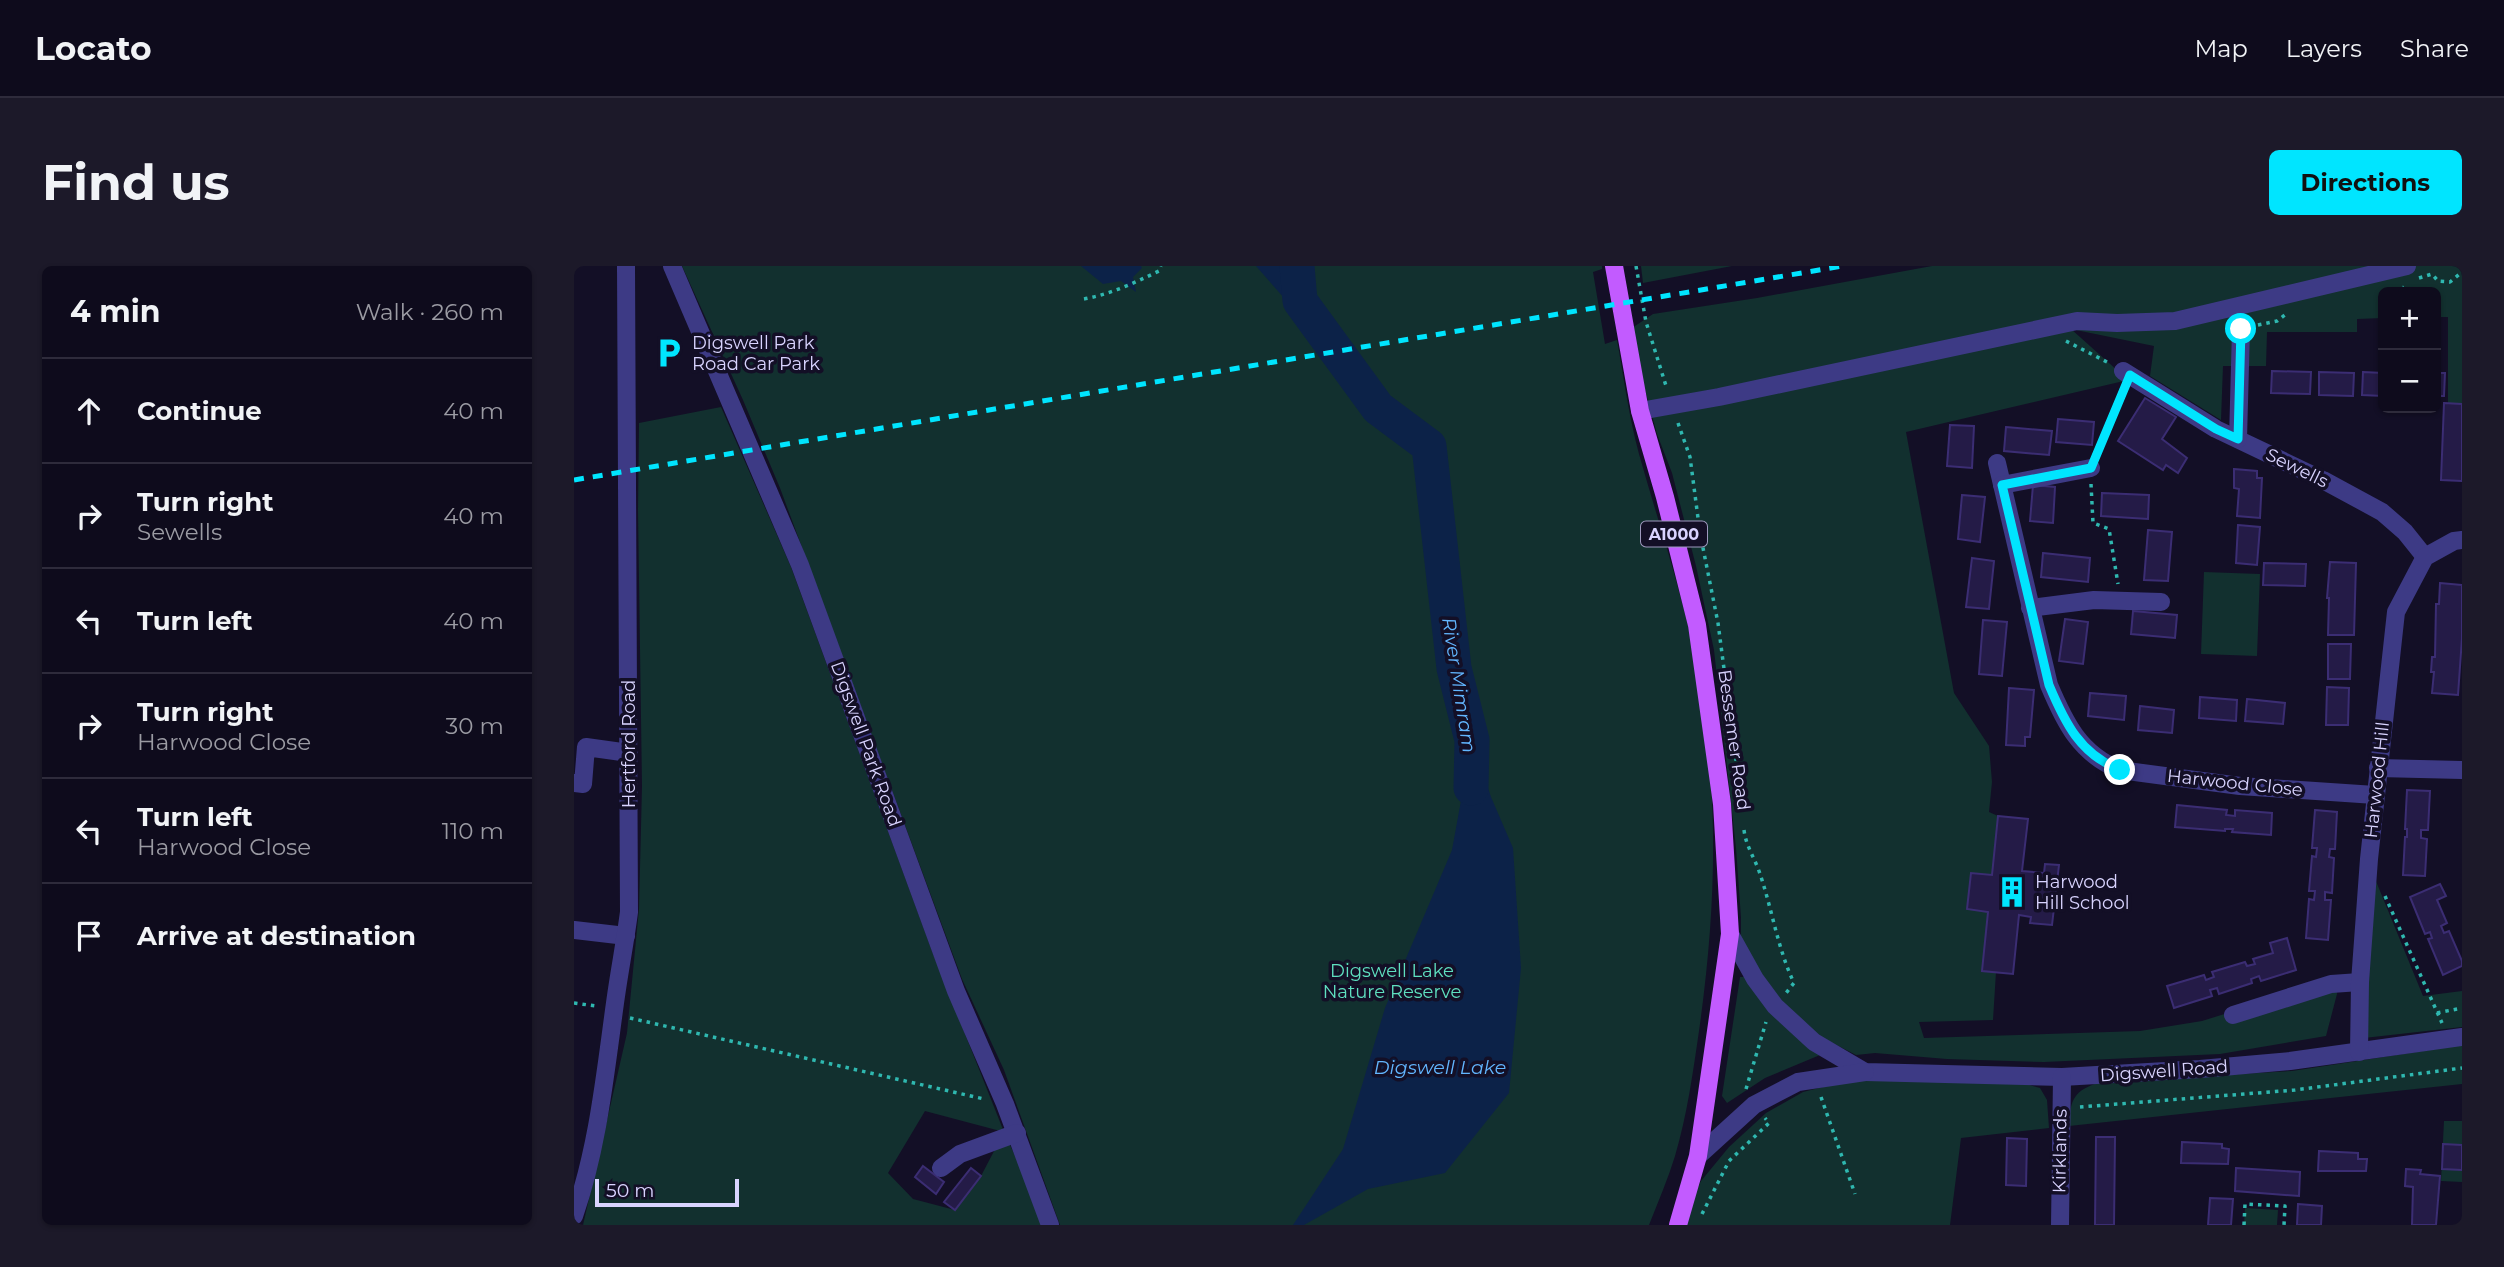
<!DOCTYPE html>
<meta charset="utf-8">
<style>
body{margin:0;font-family:Montserrat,sans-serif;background:#1c1929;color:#f1f3f6}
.controls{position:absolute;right:21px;top:21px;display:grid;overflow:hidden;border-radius:10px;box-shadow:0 2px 5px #0004}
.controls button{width:63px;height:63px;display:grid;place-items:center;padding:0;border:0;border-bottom:2px solid #2e2b3b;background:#0e0b1c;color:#f1f3f6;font:35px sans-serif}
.scale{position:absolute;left:21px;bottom:18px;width:144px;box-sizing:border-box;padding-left:7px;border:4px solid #d9d4ff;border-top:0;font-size:19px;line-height:24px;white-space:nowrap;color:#d9d4ff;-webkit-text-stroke:5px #130f26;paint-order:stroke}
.stop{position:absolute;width:21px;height:21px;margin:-16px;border:5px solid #00e5ff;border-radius:50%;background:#fff}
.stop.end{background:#00e5ff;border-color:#fff;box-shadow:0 2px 7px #0008}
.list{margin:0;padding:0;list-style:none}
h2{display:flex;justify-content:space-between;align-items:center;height:91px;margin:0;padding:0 28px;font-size:30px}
h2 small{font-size:23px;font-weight:400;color:#9b9ba3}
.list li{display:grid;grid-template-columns:46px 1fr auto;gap:21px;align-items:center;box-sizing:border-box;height:105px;padding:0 28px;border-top:2px solid #2e2b3b}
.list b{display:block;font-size:26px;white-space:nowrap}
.list p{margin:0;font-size:23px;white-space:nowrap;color:#9b9ba3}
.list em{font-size:23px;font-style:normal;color:#9b9ba3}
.icon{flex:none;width:38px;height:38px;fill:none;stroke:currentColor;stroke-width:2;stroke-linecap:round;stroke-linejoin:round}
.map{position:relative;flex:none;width:1888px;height:959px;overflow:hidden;border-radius:10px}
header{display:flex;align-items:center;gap:42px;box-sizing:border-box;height:98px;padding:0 35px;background:#0e0b1c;border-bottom:2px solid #2e2b3b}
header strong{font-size:33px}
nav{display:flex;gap:38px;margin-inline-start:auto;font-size:24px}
.intro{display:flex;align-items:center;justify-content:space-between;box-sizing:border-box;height:168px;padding:0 42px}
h1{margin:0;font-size:49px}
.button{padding:18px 32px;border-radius:10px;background:#00e5ff;color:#111;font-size:24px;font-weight:700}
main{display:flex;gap:42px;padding:0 42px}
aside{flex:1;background:#0e0b1c;border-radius:10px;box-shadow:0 2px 5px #0004}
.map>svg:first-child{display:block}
.green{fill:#12302f;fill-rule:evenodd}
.water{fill:#0c2248}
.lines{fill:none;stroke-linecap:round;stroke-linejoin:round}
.river{stroke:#0c2248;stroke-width:35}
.building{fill:#241b47;stroke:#3b2d73;stroke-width:2}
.path{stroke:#2fb8b0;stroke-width:3.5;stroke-dasharray:3.5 5;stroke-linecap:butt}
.minor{stroke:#3d3a85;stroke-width:18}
.major{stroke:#c25bff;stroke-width:18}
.rail{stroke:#00e5ff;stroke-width:5;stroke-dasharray:10 9;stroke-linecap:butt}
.route{stroke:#00e5ff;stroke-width:9}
.labels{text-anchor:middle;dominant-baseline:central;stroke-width:7;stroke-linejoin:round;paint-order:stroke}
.shield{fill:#130f26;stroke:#9e99be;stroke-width:2}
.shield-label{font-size:16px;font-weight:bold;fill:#d9d4ff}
.poi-label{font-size:18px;fill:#d9d4ff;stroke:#130f26;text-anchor:start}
.street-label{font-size:18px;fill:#d9d4ff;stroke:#130f26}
.park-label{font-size:18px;fill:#5fe0c0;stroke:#130f26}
.water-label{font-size:19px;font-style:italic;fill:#62b6ff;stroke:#130f26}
</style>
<header>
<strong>Locato</strong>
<nav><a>Map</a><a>Layers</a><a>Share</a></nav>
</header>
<div class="intro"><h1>Find us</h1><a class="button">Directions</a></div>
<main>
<aside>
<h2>4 min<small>Walk · 260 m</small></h2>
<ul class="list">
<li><svg class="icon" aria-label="ahead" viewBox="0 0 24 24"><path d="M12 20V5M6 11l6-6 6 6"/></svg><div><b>Continue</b></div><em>40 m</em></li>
<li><svg class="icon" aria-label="right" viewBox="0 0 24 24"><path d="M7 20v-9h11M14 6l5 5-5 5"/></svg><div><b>Turn right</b><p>Sewells</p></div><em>40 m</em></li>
<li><svg class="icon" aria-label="left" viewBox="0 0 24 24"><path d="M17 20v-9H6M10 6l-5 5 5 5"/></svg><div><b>Turn left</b></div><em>40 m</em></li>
<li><svg class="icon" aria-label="right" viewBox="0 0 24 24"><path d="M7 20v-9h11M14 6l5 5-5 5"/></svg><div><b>Turn right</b><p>Harwood Close</p></div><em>30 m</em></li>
<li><svg class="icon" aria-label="left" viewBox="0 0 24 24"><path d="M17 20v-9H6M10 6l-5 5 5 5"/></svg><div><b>Turn left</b><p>Harwood Close</p></div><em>110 m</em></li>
<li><svg class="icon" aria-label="arrive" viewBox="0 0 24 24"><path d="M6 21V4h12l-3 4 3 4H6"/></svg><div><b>Arrive at destination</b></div></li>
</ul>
</aside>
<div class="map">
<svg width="1888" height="959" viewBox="0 0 1888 959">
<rect width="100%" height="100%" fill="#130f26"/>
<!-- green -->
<g class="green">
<path d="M 108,0 L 1028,0 L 1028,3 L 1019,6 L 1031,78 L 1043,74 C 1050,113 1055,151 1065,188 C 1084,256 1107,322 1121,392 C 1146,518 1143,638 1125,765 C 1119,806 1113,850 1101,890 C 1094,913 1084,936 1075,959 L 486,959 L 430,804 L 388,713 L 206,222 L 169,134 Z"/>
<path d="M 1067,0 L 1158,0 L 1069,17 Z"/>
<path d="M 1358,0 L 1888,0 L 1888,141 L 1874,141 L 1874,51 L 1862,51 L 1862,26 L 1809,26 L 1809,52 L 1783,53 L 1783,66 L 1693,66 L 1692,100 L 1649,100 L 1647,154 L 1576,110 L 1580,80 L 1497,63 L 1554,114 L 1332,166 L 1380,427 L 1415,480 L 1418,516 L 1415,546 L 1424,550 L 1418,609 L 1397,607 L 1393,643 L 1414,646 L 1422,706 L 1419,754 L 1345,756 L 1350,772 L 1566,765 L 1628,755 L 1708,730 L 1761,710 L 1763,728 L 1752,770 L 1646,788 L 1470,796 L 1373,793 L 1301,787 L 1282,789 L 1239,767 L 1220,749 L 1182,705 L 1167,681 L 1167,652 L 1162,582 L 1140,384 L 1122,300 L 1098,207 L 1083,168 L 1067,109 L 1058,62 L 1079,48 L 1183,32 Z"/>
<path d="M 147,141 L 217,301 L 358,685 L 430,866 L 460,931 L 468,959 L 9,959 L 53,767 L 65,643 L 68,520 L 64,245 L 65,157 ZM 351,845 L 430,866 L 407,910 L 381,944 L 339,933 L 314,907 Z"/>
<path d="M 1630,306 L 1686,308 L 1683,390 L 1627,388 Z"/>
<path d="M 1797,603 L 1849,730 L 1888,725 L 1888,761 L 1790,772 Z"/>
<path d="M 1166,711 L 1170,711 L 1192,738 L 1246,789 L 1191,812 L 1153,837 L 1148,830 Z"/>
<path d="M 1888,779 L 1888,818 L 1495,860 C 1496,833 1500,824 1527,816 L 1718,805 Z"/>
<path d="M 1296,809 L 1452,818 L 1466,822 L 1473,834 L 1475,862 L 1387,872 L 1376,959 L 1107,959 L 1127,915 L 1155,881 L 1192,847 L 1229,826 Z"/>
<path d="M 1870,855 L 1888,855 L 1888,916 L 1867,915 Z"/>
<path d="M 1671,942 L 1704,944 L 1703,959 L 1670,959 Z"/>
</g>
<!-- water -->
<g class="water">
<path d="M 507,0 L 567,0 L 568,2 L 559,11 L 562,26 L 547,15 L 529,18 Z"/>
<path d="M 682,0 L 729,0 L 733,20 L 725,28 L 710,32 Z"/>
<path d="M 898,474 L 917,531 L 939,582 L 947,702 L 935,827 L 871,907 L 794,923 L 730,959 L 719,959 L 769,883 L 811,742 L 878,584 Z"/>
</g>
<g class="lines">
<!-- river -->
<path class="river" d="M 723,0 L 726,35 L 804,142 L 855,180 L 880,402 L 898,474 L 897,522"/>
</g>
<!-- building -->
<g class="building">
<path d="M 1698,105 L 1737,106 L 1736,128 L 1697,127 Z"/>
<path d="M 1745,106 L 1780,107 L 1779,130 L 1745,129 Z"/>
<path d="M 1789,106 L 1809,107 L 1809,130 L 1788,129 Z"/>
<path d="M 1862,107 L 1871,107 L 1870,130 L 1862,130 Z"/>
<path d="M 1571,132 L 1602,151 L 1588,173 L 1613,192 L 1604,207 L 1592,199 L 1589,204 L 1544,175 Z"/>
<path d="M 1870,137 L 1888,138 L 1888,215 L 1867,214 Z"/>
<path d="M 1484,153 L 1520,156 L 1518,179 L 1482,176 Z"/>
<path d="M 1376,159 L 1400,160 L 1398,202 L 1373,200 Z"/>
<path d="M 1432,161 L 1478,165 L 1475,189 L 1430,185 Z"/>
<path d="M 1660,203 L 1683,205 L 1683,212 L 1688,212 L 1686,252 L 1663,250 L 1665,223 L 1660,222 Z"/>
<path d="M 1459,219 L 1481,221 L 1479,257 L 1456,255 Z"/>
<path d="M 1528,227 L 1575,229 L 1574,253 L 1527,250 Z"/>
<path d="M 1388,229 L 1411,231 L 1406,276 L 1384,273 Z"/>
<path d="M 1664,259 L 1686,261 L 1683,299 L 1662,297 Z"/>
<path d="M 1574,264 L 1598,266 L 1594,315 L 1570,314 Z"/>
<path d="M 1469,287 L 1516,292 L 1514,316 L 1467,311 Z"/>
<path d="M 1398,292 L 1420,295 L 1415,343 L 1392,341 Z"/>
<path d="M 1756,296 L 1782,297 L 1780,369 L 1754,369 L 1755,332 L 1753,332 Z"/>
<path d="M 1690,297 L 1732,298 L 1731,320 L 1689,319 Z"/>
<path d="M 1866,317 L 1888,319 L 1888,372 L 1884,429 L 1858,427 L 1860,406 L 1857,406 L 1858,391 L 1861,391 L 1862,338 L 1865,338 Z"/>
<path d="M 1559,345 L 1603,349 L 1601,372 L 1557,368 Z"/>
<path d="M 1491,353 L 1514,356 L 1509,398 L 1485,395 Z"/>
<path d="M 1409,354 L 1433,356 L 1428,410 L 1405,408 Z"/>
<path d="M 1754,378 L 1777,378 L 1776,413 L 1754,413 Z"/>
<path d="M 1753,421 L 1775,422 L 1774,459 L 1752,459 Z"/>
<path d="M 1435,422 L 1460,424 L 1456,471 L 1451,471 L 1451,480 L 1432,479 Z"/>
<path d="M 1516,427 L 1552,430 L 1550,454 L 1514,450 Z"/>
<path d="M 1626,431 L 1663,434 L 1662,455 L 1625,452 Z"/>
<path d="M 1673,433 L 1711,437 L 1709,458 L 1671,455 Z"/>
<path d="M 1566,440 L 1600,444 L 1598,467 L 1564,464 Z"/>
<path d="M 1833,524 L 1856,525 L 1854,564 L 1847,564 L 1847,572 L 1853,573 L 1851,610 L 1829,609 L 1831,571 L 1833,571 L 1833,563 L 1831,563 Z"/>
<path d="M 1603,539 L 1653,544 L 1652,549 L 1661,550 L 1661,544 L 1698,547 L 1697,569 L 1658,566 L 1659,563 L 1651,563 L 1651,565 L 1601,561 Z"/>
<path d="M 1741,544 L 1763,546 L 1761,583 L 1756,583 L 1755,591 L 1760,592 L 1758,627 L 1751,626 L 1751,634 L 1757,634 L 1754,674 L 1732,672 L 1735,633 L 1740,634 L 1741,625 L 1735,625 L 1738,590 L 1742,591 L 1743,582 L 1738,582 Z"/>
<path d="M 1424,550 L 1454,553 L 1448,605 L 1470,607 L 1471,598 L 1485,599 L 1478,659 L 1456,657 L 1457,651 L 1445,649 L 1439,708 L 1408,705 L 1414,646 L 1393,643 L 1397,607 L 1418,609 Z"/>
<path d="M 1866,618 L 1872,630 L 1863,634 L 1873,657 L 1867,660 L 1870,667 L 1875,665 L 1888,695 L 1888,700 L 1869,709 L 1854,673 L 1858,672 L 1856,666 L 1851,668 L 1836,631 Z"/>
<path d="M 1713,672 L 1722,704 L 1687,715 L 1685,710 L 1677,713 L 1678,717 L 1645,728 L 1643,722 L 1636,724 L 1638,730 L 1600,742 L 1593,720 L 1630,709 L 1632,714 L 1640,711 L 1638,706 L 1671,696 L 1673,700 L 1681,698 L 1679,693 L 1699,687 L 1696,677 Z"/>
<path d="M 1522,871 L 1541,871 L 1540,959 L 1521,959 Z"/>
<path d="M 1433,872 L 1453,873 L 1452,920 L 1432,919 Z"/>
<path d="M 1608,876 L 1648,878 L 1648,882 L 1655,883 L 1654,898 L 1607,897 Z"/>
<path d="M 1869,878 L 1888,879 L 1888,904 L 1868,903 Z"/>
<path d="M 1745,885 L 1784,887 L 1784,893 L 1793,893 L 1792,905 L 1744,905 Z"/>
<path d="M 349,900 L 370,916 L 362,928 L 341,911 Z"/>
<path d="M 397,902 L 407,910 L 381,944 L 370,936 Z"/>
<path d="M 1662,902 L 1726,906 L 1725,930 L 1661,925 Z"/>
<path d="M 1832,903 L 1847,904 L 1846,908 L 1866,910 L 1862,959 L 1838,959 L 1839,921 L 1831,920 Z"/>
<path d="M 1636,932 L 1659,933 L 1657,959 L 1634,959 Z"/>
<path d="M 1724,938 L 1748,940 L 1747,959 L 1723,959 Z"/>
</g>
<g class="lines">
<!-- path -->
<g class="path">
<path d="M 1062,0 L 1072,56 L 1093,123"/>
<path d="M 1845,12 L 1858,8 L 1864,15 L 1876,16 L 1888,6"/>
<path d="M 1822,26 L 1830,21"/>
<path d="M 510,33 C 537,28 560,17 585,5 L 587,0"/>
<path d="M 1684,59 L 1703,55 L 1712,48"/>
<path d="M 1492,75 L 1535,97"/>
<path d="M 1104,157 L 1116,191 L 1126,267 L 1144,357 L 1167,532"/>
<path d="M 1523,187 L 1548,127"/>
<path d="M 1517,218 L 1519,257 L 1535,263 L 1544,318"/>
<path d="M 1170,564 C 1172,580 1180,591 1185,605 C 1198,642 1203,681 1220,717 L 1212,727"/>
<path d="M 1811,630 L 1868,757"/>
<path d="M 0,737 L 22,740"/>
<path d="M 1863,747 L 1888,742"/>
<path d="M 56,752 L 410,833"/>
<path d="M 1172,823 L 1192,756"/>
<path d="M 1247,831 L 1281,928"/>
<path d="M 1506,841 L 1721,824 L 1888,802"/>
<path d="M 1128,948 L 1155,895 L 1195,857 L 1191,852"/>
<path d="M 1670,959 L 1671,938 L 1711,940 L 1710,959"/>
</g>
<!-- minor -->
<g class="minor">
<path d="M 98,0 L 226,299 L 382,725 L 431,838 L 476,959"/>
<path d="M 1549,105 L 1642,163 L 1749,214 L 1808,246 L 1831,266 L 1851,291"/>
<path d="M 1066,145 L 1145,131 L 1503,55 L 1543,57 L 1601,55 L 1833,0"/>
<path d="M 1664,173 L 1667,63"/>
<path d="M 1423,197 L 1475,419 C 1491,457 1506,488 1546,504 L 1666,520 L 1801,529"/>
<path d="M 1428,219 L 1517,202"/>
<path d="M 1456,342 L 1520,334 L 1587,336"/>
<path d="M 1804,502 L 1888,504"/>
<path d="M 0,517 L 9,518 L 12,481 L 55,487"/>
<path d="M 0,664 L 52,670"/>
<path d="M 1156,668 L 1181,713 L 1201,740 L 1240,776 L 1291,806 L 1488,811 L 1626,803 L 1716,795 L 1888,771"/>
<path d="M 1659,749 L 1757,718 L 1786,716"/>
<path d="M 1785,786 L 1786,716 L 1795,593 L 1822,346 L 1851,291 L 1880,275 L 1888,274"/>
<path d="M 1124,890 L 1180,839 L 1224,816 L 1291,806"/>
<path d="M 367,902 L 386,888 L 443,867"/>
<path d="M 0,950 C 24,881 31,809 41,737 C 45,707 51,677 55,646 L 52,0"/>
<path d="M 1486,959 L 1488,811"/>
</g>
<!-- major -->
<path class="major" d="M 1040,0 L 1066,145 L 1091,231 L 1123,359 L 1148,538 L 1156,668 L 1124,890 L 1104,959"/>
<!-- rail -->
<path class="rail" d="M 0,214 L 1269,0"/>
</g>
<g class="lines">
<!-- route -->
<path class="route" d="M 1546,504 C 1506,488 1491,457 1475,419 L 1428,219 L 1517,202 L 1556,109 L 1642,163 L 1664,173 L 1667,63"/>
</g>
<!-- icons -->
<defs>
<symbol id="parking-bare" viewBox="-9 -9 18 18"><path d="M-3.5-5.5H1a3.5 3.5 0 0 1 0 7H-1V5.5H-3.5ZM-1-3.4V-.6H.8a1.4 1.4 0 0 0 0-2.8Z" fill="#00e5ff" stroke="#130f26" stroke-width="2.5" paint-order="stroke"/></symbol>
<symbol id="building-bare" viewBox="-9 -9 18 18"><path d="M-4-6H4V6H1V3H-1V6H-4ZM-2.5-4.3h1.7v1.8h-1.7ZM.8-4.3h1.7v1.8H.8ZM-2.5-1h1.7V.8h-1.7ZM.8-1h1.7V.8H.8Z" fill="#00e5ff" stroke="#130f26" stroke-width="2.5" paint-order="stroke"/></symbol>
</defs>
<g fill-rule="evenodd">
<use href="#parking-bare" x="73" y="65" width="44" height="44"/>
<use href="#building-bare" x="1416" y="604" width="44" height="44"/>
</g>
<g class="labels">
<!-- shield labels -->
<rect class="shield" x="1067" y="255.5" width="66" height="25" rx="5"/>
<g class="shield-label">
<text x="1100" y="268">A1000</text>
</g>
<!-- poi labels -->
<g class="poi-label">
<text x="118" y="77">Digswell Park<tspan x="118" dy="21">Road Car Park</tspan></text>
<text x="1461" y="616">Harwood<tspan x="1461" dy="21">Hill School</tspan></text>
</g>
<!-- street labels -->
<g class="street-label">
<text transform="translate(1723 202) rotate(26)">Sewells</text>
<text transform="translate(1160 474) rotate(82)">Bessemer Road</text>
<text transform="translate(55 478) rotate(-90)">Hertford Road</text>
<text transform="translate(292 478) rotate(70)">Digswell Park Road</text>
<text transform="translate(1803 514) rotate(-84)">Harwood Hill</text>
<text transform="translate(1661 517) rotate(6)">Harwood Close</text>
<text transform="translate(1590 805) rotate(-4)">Digswell Road</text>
<text transform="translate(1486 885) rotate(-89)">Kirklands</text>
</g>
<!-- park labels -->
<g class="park-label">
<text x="818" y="705">Digswell Lake<tspan x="818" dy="21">Nature Reserve</tspan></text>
</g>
<!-- water labels -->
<g class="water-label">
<text transform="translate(885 419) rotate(81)">River Mimram</text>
<text x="866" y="801">Digswell Lake</text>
</g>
</g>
</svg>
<div class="controls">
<button>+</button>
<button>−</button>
</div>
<div class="scale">50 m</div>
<div class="stop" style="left:1667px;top:63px"></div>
<div class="stop end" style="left:1546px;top:504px"></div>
</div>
</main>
